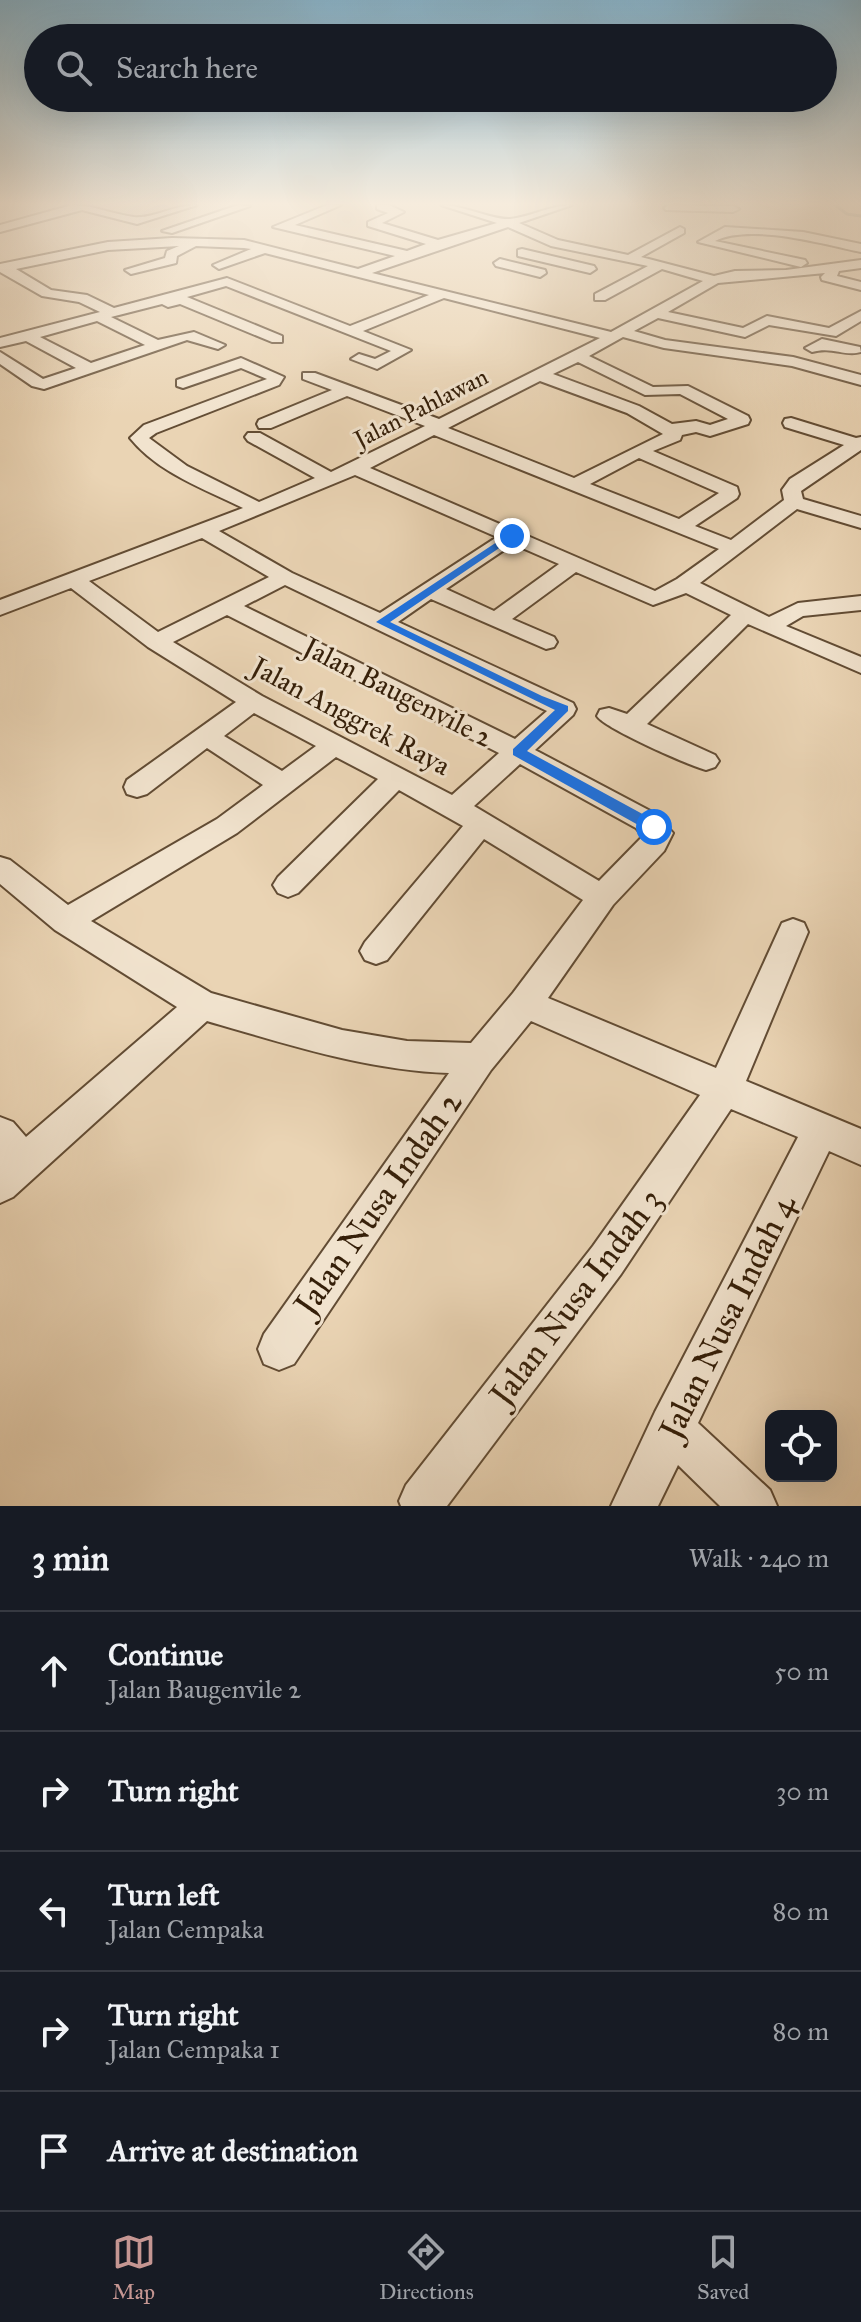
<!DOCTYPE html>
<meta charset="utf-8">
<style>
body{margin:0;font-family:"IM FELL Great Primer",serif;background:#20242c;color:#f1f3f6}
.controls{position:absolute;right:24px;bottom:24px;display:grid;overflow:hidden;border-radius:16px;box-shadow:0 8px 32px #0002}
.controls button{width:72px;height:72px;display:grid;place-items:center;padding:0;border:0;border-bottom:2px solid #363941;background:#171b24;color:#f1f3f6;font:40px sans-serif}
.stop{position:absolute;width:24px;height:24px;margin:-18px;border:6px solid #1a73e8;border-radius:50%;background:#fff}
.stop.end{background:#1a73e8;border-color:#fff;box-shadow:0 2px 8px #0008}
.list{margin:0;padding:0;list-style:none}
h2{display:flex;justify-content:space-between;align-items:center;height:104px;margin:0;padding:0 32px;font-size:34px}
h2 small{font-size:26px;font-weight:400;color:#9ea1a6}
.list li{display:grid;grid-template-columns:52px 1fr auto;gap:24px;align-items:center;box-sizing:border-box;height:120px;padding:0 32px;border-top:2px solid #363941}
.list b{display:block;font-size:30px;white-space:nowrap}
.list p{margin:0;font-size:26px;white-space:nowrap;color:#9ea1a6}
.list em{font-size:26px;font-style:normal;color:#9ea1a6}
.icon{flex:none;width:44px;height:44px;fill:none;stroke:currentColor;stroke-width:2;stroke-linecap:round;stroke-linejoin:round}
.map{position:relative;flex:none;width:861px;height:1506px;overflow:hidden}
.search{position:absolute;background:#171b24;box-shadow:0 8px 32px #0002;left:24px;right:24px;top:24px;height:88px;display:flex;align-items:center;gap:20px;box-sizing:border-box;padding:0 28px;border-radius:44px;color:#9ea1a6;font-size:30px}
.sheet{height:704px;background:#171b24}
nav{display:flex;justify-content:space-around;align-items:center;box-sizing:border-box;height:112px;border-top:2px solid #363941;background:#171b24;font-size:22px;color:#9ea1a6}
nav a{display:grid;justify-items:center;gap:4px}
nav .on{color:#c59692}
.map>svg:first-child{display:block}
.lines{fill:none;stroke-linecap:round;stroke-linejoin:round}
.stream{stroke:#707b6a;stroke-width:3}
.minor-casing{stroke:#624c34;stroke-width:4}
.minor{fill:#f1e3ce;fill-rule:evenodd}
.route{fill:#1a73e8}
.labels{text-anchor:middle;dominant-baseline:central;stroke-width:6;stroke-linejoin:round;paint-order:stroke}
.far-street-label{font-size:24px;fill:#351f09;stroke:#f1e3ce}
.street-label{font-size:28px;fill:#351f09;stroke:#f1e3ce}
.near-street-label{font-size:34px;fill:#351f09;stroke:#f1e3ce}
</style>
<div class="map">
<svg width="861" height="1506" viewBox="0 0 861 1506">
<rect width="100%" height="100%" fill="#ead4b4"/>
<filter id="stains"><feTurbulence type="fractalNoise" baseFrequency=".0025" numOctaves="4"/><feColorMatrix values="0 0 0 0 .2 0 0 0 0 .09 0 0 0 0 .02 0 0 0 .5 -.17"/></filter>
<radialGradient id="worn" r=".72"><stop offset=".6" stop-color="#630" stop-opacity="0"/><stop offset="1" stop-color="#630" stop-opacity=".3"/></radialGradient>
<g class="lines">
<!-- stream -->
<path class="stream" d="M 835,205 L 847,214 L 861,216"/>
<defs>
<g id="minor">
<path d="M 72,205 C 94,205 111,214 134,217 C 154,219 176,204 197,205 L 137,224 L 82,210 L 0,232 L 0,225 Z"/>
<path d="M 238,205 L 250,206 L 172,233 L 162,231 Z"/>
<path d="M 327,205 L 341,205 L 295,225 L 407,251 L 426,244 L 368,226 L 368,222 L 388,213 L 377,209 L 377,205 L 389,205 L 404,212 L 382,223 L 438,240 L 497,223 L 441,205 C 464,205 491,220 510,219 C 531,217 550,205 572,205 L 519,223 L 558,240 L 628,255 L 680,227 L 684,229 L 684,233 L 641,257 L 714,276 L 735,271 L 786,270 L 861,260 L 861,268 L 839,271 L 837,276 L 861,282 L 861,290 L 822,280 L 821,277 L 825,273 L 718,283 L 668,312 L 743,328 L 767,316 L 829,328 L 861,311 L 861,321 L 836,336 L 769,325 L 745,337 L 658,318 L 634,331 L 665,340 L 793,357 L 861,375 L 861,385 L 792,366 L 664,348 L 623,337 L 589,356 L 653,387 L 688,386 L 748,416 L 750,420 L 748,424 L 710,436 L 696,432 L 682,435 L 680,440 L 653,451 L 737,487 L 739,494 L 737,498 L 695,526 L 731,540 L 784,500 L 782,490 L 790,479 L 844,445 L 785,427 L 783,423 L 785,419 L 791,418 L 856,438 L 861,437 L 861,450 L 801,491 L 803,499 L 861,516 L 861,528 L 797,509 L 700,583 L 769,617 L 798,603 L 861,596 L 861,610 L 803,616 L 786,626 L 861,657 L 861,673 L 748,624 L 647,724 L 715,755 L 719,761 L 715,767 L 706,770 C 688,765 604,728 597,716 L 600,710 L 609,708 L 627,714 L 731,615 L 686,593 L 653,605 L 576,572 L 512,619 L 554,637 L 557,642 L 554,647 L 546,649 L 431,599 L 398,622 L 573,703 L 576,709 L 573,715 L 535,750 L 656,814 L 673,833 L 664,851 L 613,905 L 548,998 L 716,1068 L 782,923 L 793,919 L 804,923 L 808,932 L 746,1081 L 861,1129 L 861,1165 L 829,1151 L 698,1423 L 770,1490 L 777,1506 L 720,1506 L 678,1465 L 658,1506 L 611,1506 L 655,1412 L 798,1137 L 731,1109 L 621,1274 L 447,1506 L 401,1506 L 399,1501 L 406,1485 L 593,1246 L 700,1095 L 531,1021 L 491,1070 L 294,1364 L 279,1370 L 264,1364 L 258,1349 L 264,1334 L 449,1073 C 365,1070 287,1044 207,1021 L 13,1197 L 0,1203 L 0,1117 L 13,1122 L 26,1137 L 177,1007 L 55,930 L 0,884 L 0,857 L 10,860 L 68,905 L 217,819 L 263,785 L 207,748 L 147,794 L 137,797 L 127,794 L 124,787 L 127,780 L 236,702 L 148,647 L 71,588 L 0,615 L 0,600 L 243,508 C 205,489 158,473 130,438 L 144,425 L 267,379 L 241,368 L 183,388 L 177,386 L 177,380 L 241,358 L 284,377 L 279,385 L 156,433 L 149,438 L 187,466 L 259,502 L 315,478 L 248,441 L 245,437 L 248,433 L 260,433 L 331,472 L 425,426 L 347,396 L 271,428 L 259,428 L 257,424 L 259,420 L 332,390 L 303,379 L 303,373 L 315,373 L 439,419 L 600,338 L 444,298 L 363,331 L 411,350 L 377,369 L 351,359 L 359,354 L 375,359 L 391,351 L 226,286 L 187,297 L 282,336 L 282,342 L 272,342 L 180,304 L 168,307 L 162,304 L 111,317 L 158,340 L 194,332 L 225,345 L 218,349 L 187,340 L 44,389 L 32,386 L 0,364 L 0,352 L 43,379 L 76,368 L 26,341 L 0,347 L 0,338 L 100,312 L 79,302 L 42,296 L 0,272 L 0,264 L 108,242 L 172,238 L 244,240 L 358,269 L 395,256 L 273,227 ZM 508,227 L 551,246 L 648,266 L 595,294 L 595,300 L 605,300 L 662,269 L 703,281 L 611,332 L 372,273 ZM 179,246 L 167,251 L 165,258 L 125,270 L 131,274 L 176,263 L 177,256 L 196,246 L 244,248 L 251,249 L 213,265 L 219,269 L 265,253 L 429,295 L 350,326 L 227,278 L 114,308 L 87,295 L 51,290 L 16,269 L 108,250 ZM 97,321 L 145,345 L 91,363 L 40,337 ZM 578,362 L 645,395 L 680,394 L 728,419 L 710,425 L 696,421 L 672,424 L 639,406 L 553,374 ZM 540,381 L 627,413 L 663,434 L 574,478 L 448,428 ZM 434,435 L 719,549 L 677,579 L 655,591 L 370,468 ZM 639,458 L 719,493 L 679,519 L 590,484 ZM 355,475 L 497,537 L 380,613 L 292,573 L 219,531 ZM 202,538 L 269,577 L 158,632 L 89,581 ZM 513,544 L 559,564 L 494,611 L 446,589 ZM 285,585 L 547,711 L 515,739 L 244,606 ZM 227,615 L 499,753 L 452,795 L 262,696 L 173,642 ZM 254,713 L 316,746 L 282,771 L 224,736 ZM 336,757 L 378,779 L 278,877 L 273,885 L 278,893 L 288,897 L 298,893 L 399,790 L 463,826 L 365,942 L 360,951 L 365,960 L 376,964 L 387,960 L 484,839 L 583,900 L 513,993 L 471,1043 L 407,1041 L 342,1030 L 211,993 L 91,921 L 237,833 ZM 520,764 L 636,828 L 643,836 L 599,881 L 474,806 Z"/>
<path d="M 669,205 L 733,206 L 739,209 L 733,212 L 666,210 L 664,208 Z"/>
<path d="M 725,227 L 803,232 L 861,244 L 861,252 C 823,244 750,223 715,241 L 805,260 L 807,263 L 801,267 L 698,242 Z"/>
<path d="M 522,249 L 594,266 L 596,269 L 590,273 L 518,256 L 518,250 Z"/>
<path d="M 500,259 L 545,270 L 546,273 L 540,277 L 496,266 L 494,263 Z"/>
<path d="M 822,339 L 860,347 L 861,352 C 845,357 832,346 812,352 L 805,348 Z"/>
</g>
</defs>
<!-- minor casing -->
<use href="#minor" class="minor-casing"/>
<!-- minor -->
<use href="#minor" class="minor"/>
</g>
<!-- sky -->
<linearGradient id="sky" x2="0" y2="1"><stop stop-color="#88b6cf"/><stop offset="0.49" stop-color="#f6ecdd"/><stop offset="1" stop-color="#f6ecdd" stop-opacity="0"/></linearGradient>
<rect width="861" height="416" fill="url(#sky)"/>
<!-- route -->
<path class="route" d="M 509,534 L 517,536 L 390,622 L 542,696 L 568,706 L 568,711 L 527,751 L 659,823 L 659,831 L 649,831 L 513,755 L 513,749 L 555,710 L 376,622 Z"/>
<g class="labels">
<!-- far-street labels -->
<g class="far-street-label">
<text transform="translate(421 408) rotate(-27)">Jalan Pahlawan</text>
</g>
<!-- street labels -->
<g class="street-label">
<text transform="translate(398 692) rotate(27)">Jalan Baugenvile 2</text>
<text transform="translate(351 716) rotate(28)">Jalan Anggrek Raya</text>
</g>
<!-- near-street labels -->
<g class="near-street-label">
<text transform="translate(378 1203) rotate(-55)">Jalan Nusa Indah 2</text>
<text transform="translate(576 1297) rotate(-53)">Jalan Nusa Indah 3</text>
<text transform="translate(727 1317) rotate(-64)">Jalan Nusa Indah 4</text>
</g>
</g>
<rect width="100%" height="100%" filter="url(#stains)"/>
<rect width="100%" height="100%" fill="url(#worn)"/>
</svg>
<div class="controls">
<button><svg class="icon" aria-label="locate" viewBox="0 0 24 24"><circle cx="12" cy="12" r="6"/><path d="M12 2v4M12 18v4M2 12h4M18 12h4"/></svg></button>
</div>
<div class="stop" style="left:654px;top:827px"></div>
<div class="stop end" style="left:512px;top:536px"></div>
<div class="search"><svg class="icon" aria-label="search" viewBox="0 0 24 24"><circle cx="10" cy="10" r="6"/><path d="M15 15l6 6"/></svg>Search here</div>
</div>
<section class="sheet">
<h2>3 min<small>Walk · 240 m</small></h2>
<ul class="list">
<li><svg class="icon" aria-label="ahead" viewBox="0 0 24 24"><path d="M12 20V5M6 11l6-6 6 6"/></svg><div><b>Continue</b><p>Jalan Baugenvile 2</p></div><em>50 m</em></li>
<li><svg class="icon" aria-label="right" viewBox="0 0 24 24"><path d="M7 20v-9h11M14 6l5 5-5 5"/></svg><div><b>Turn right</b></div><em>30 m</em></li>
<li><svg class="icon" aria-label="left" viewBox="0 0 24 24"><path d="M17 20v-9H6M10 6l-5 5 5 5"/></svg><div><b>Turn left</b><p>Jalan Cempaka</p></div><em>80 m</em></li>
<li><svg class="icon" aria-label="right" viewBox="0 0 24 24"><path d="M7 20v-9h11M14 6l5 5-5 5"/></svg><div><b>Turn right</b><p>Jalan Cempaka 1</p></div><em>80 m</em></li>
<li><svg class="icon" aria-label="arrive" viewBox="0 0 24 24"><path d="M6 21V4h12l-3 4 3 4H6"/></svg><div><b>Arrive at destination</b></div></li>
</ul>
</section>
<nav>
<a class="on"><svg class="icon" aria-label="map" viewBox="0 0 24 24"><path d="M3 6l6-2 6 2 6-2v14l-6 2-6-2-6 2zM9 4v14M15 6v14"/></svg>Map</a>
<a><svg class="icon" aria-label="directions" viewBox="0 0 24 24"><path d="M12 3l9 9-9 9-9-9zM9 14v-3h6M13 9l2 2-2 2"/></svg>Directions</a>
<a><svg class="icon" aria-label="saved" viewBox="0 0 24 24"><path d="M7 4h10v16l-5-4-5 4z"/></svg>Saved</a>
</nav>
